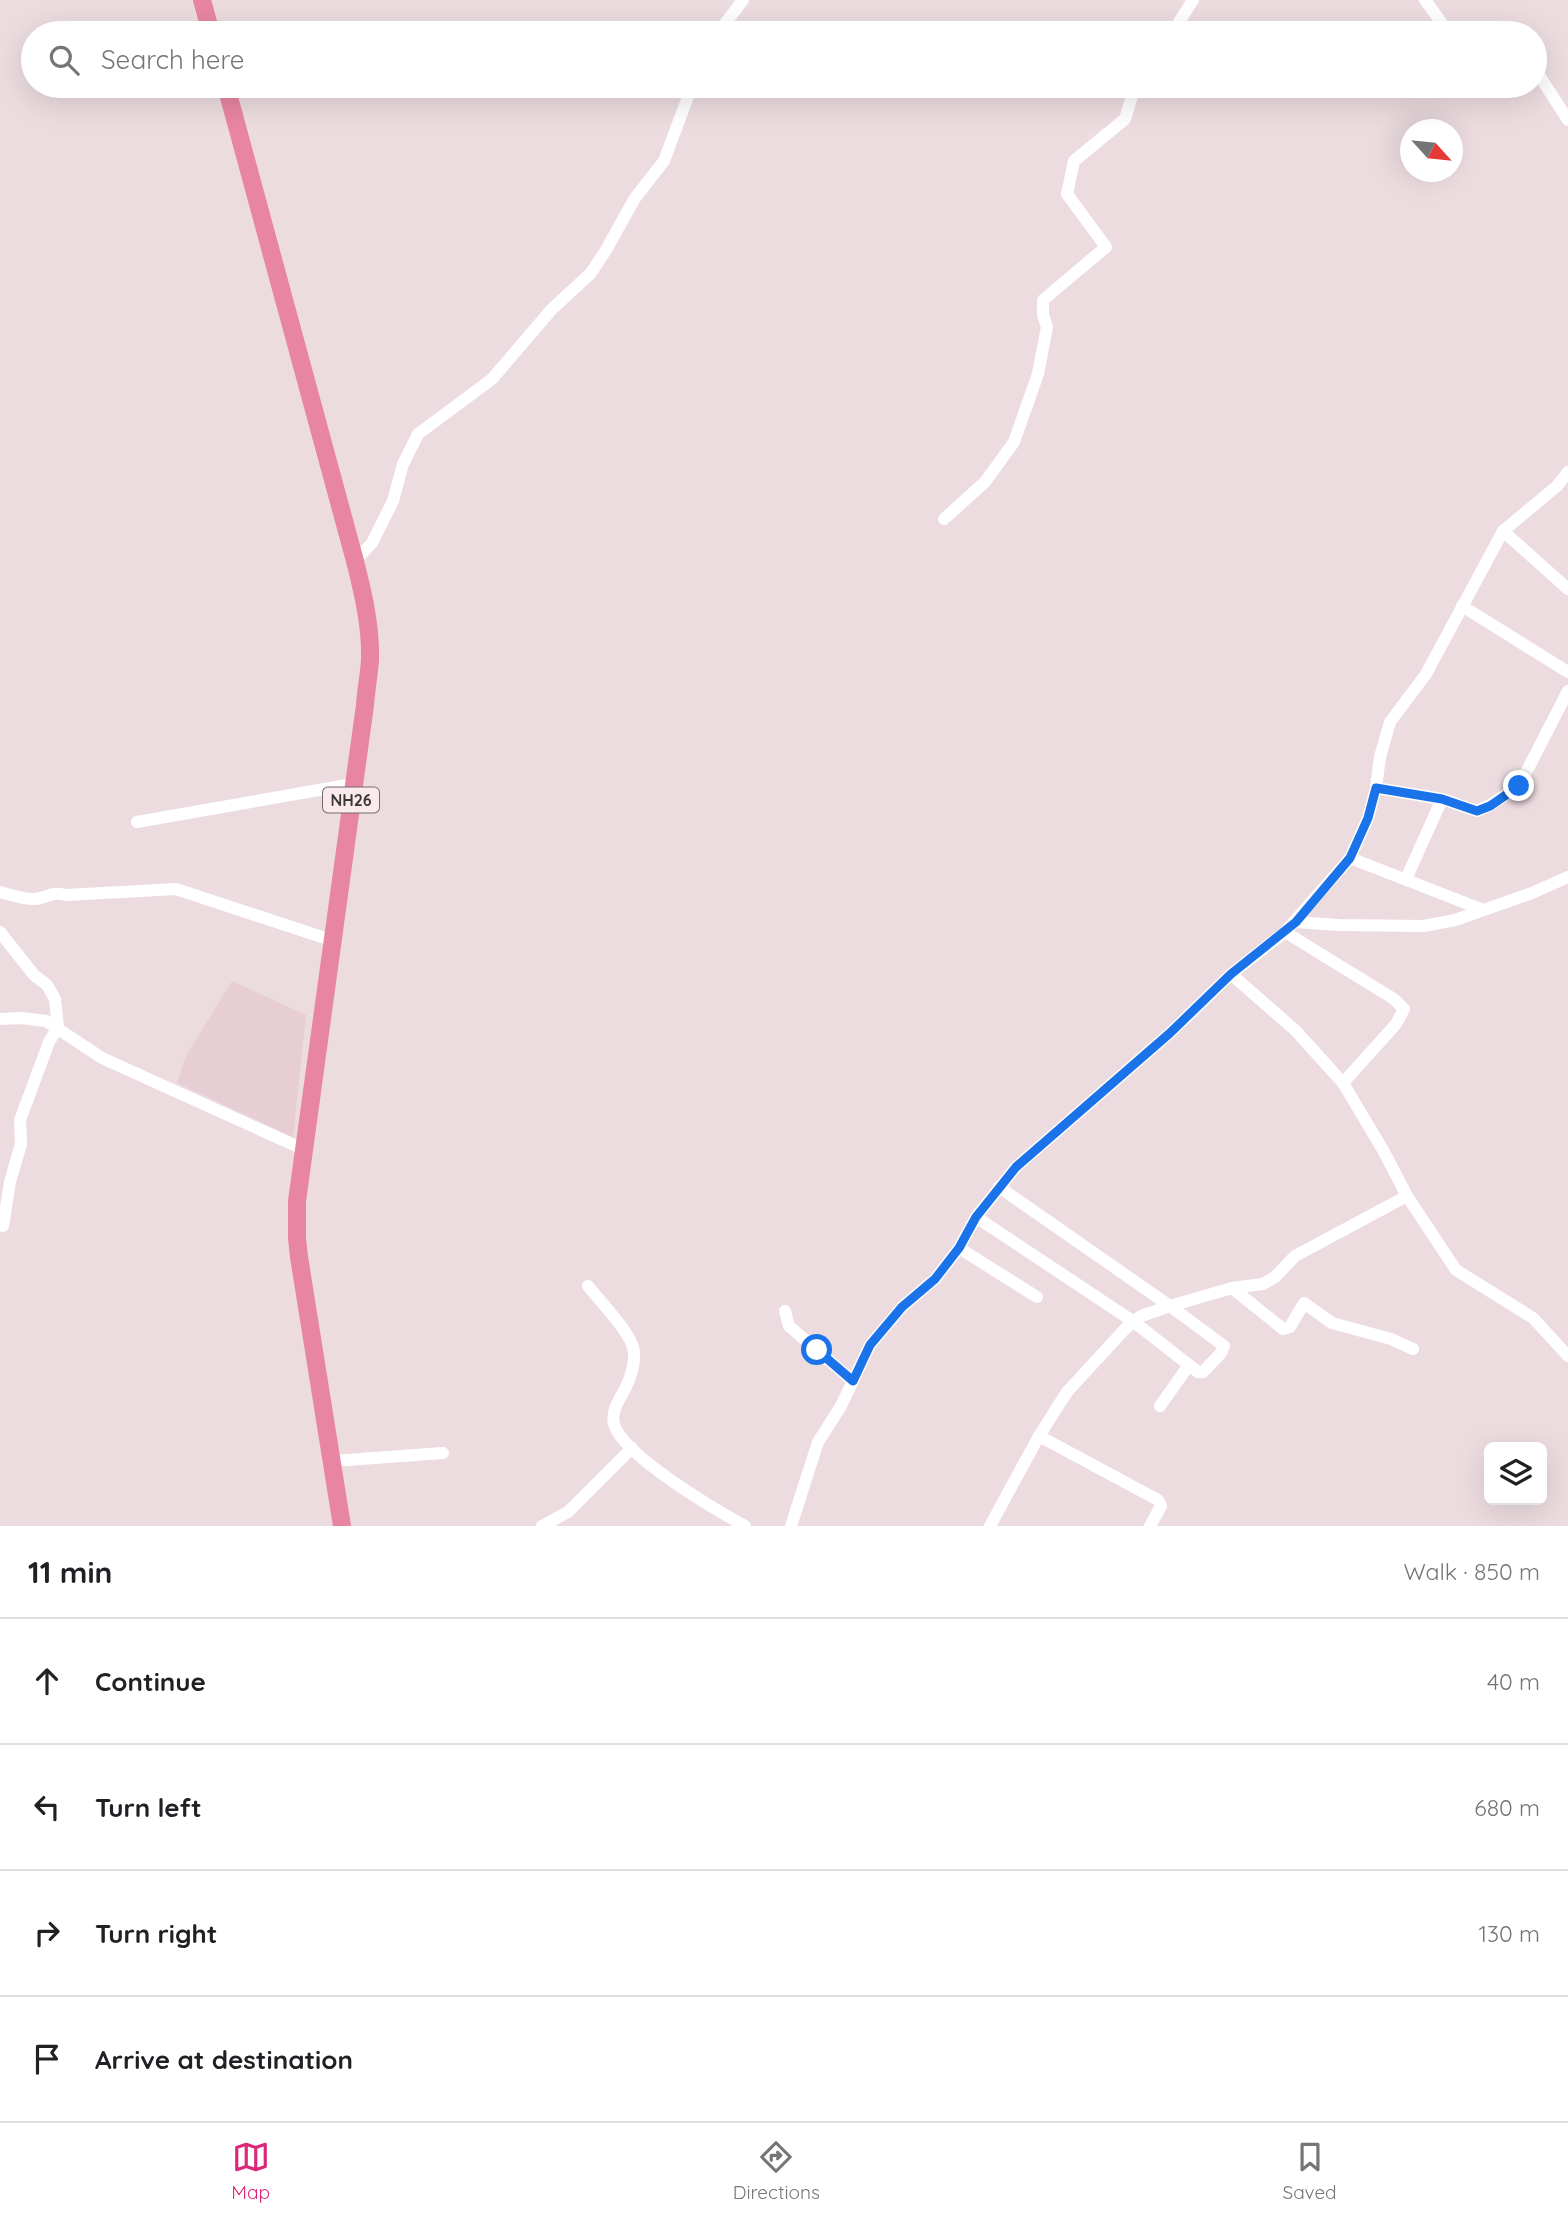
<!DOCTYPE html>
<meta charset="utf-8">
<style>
body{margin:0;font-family:Quicksand,sans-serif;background:#f6f6f6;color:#202124}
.controls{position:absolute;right:21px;bottom:21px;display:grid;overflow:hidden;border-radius:10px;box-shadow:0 7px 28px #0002}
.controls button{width:63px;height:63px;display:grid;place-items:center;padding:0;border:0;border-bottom:2px solid #e0e0e0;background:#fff;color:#202124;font:35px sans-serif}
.compass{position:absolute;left:1400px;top:119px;width:63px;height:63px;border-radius:50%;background:#fff;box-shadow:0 7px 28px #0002;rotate:117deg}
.stop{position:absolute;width:21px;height:21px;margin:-16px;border:5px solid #1a73e8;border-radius:50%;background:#fff}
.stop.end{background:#1a73e8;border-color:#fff;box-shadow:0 2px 7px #0008}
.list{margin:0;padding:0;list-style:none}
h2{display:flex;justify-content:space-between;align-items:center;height:91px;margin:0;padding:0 28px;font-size:30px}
h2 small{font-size:23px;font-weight:400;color:#757577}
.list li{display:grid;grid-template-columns:46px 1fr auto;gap:21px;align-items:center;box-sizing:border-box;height:126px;padding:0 28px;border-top:2px solid #e0e0e0}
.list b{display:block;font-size:26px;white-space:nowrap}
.list em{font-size:23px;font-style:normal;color:#757577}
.icon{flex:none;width:38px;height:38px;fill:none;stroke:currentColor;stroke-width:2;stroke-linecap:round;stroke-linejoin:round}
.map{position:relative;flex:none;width:1568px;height:1526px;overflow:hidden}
.search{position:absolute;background:#fff;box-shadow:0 7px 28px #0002;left:21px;right:21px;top:21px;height:77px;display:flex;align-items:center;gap:18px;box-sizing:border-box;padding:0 24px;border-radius:38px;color:#757577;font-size:26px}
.sheet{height:595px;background:#fff}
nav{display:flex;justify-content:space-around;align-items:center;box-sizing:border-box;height:98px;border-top:2px solid #e0e0e0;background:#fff;font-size:19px;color:#757577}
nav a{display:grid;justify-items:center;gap:4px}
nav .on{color:#db2777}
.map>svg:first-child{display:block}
.built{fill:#e6ced4}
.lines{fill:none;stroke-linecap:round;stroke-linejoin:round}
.minor{stroke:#fff;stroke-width:12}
.highway{stroke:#e885a2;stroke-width:18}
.route{stroke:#1a73e8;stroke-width:9}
.labels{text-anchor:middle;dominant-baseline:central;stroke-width:6;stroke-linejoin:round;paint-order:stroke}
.shield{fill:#faeaed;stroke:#746b6d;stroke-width:2}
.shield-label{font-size:16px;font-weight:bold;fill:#3b3536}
</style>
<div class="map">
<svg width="1568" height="1526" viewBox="0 0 1568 1526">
<rect width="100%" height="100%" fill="#ecdce0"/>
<!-- built -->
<path class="built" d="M 232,981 L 306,1015 L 293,1137 L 177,1083 L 186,1056 Z"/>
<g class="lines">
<!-- minor -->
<g class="minor">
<path d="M 1425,0 L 1449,33"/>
<path d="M 718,33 L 743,0"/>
<path d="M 1172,33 L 1193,0"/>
<path d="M 1535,69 L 1568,120"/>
<path d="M 944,519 L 985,482 L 1014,442 L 1038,374 L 1047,327 L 1043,315 L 1043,300 L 1106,247 L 1067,194 L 1074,161 L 1125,119 L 1132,96 L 1139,86"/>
<path d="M 1503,531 L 1568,589"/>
<path d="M 355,561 L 372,543 L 393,501 L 403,464 L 418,434 L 492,379 L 552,309 L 591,273 L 606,250 L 635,198 L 664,161 L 692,86"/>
<path d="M 1462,606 L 1568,672"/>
<path d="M 1376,788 L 1442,799 L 1477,811 L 1490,805 L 1519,786 L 1568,691"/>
<path d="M 137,822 L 353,784"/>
<path d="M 1350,858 L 1481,909"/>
<path d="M 1406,879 L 1442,799"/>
<path d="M 0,892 C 11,895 25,900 36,899 C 49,897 52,891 66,895 L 176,889 L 331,940"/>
<path d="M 1296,922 L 1339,925 L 1424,926 L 1455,920 L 1532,893 L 1568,877"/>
<path d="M 0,932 L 34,975 L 47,985 L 55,999 L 58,1027 L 49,1042 L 20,1120 L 21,1144 L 10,1182 L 3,1226"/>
<path d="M 1285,932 L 1394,999 L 1404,1009 L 1396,1024 L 1343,1083"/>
<path d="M 1231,974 L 1296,1031 L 1343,1083 L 1383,1150 L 1407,1196 L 1456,1270 L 1533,1318 L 1568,1356"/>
<path d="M 0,1019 L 21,1018 L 46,1021 L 102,1058 L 303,1149"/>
<path d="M 976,1217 L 1134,1322 L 1198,1372 L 1203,1372 L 1221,1353 L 1224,1346 L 1170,1306 L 999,1187"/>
<path d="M 959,1248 L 1037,1297"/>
<path d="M 588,1286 C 600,1301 633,1335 634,1352 C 635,1364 630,1379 625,1389 C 619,1400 611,1411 614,1424 C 622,1455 716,1510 745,1526"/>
<path d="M 1232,1288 L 1283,1329 L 1290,1327 L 1304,1303 L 1332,1323 L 1391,1339 L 1413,1349"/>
<path d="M 785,1311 L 789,1326 L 853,1381"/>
<path d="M 1160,1406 L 1189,1365"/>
<path d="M 1039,1436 L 1158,1500 L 1161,1506 L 1150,1526"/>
<path d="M 333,1461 L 443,1453"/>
<path d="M 542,1526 L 568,1512 L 632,1448"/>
<path d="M 791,1526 L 818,1442 L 841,1406 L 870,1345 L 902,1307 L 935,1279 L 959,1248 L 976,1217 L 1016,1167 L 1170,1033 L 1231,974 L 1285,932 L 1350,858 L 1368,818 L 1376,788 L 1380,757 L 1390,722 L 1426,674 L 1503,531 L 1557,486 L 1568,472"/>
<path d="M 990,1526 L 1039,1436 L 1067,1392 L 1125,1329 L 1141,1316 L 1170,1306 L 1232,1288 L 1263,1284 L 1275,1277 L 1295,1256 L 1407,1196"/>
</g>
<!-- highway -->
<g class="highway">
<path d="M 202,0 L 211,33"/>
<path d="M 226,86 L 355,561 C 363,593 371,626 370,660 C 369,675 366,690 365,705 L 297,1201 L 297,1238 L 299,1257 L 342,1526"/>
</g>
</g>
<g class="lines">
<!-- route -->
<path class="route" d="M 817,1350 L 853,1381 L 870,1345 L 902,1307 L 935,1279 L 959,1248 L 976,1217 L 1016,1167 L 1170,1033 L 1231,974 L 1296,922 L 1350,858 L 1368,818 L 1376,788 L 1442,799 L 1477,811 L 1490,806 L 1519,786"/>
</g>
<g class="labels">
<!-- shield labels -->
<rect class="shield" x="323" y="787.5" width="56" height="25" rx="5"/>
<g class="shield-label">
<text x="351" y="800">NH26</text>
</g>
</g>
</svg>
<div class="controls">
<button><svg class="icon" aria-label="layers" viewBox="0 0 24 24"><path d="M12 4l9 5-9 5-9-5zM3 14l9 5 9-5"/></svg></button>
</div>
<svg class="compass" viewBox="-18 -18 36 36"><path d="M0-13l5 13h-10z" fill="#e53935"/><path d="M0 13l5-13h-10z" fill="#757577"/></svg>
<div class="stop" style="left:817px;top:1350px"></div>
<div class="stop end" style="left:1519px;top:786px"></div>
<div class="search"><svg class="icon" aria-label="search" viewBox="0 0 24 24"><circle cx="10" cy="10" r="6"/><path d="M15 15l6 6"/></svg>Search here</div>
</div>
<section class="sheet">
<h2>11 min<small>Walk · 850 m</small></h2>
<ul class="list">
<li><svg class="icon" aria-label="ahead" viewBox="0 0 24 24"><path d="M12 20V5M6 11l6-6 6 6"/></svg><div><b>Continue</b></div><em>40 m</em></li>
<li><svg class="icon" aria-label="left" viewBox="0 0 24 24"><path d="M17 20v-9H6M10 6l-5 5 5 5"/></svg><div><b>Turn left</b></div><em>680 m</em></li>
<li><svg class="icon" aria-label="right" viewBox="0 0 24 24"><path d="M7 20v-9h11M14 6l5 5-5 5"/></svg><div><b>Turn right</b></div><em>130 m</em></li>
<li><svg class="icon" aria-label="arrive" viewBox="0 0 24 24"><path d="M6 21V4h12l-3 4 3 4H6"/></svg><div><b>Arrive at destination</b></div></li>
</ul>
</section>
<nav>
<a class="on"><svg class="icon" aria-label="map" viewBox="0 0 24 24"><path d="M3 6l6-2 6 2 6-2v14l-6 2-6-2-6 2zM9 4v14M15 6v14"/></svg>Map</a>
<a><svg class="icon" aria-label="directions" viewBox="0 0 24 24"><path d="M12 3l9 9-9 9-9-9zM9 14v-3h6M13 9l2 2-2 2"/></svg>Directions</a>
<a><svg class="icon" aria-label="saved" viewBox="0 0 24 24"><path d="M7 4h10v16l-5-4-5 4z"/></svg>Saved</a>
</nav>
